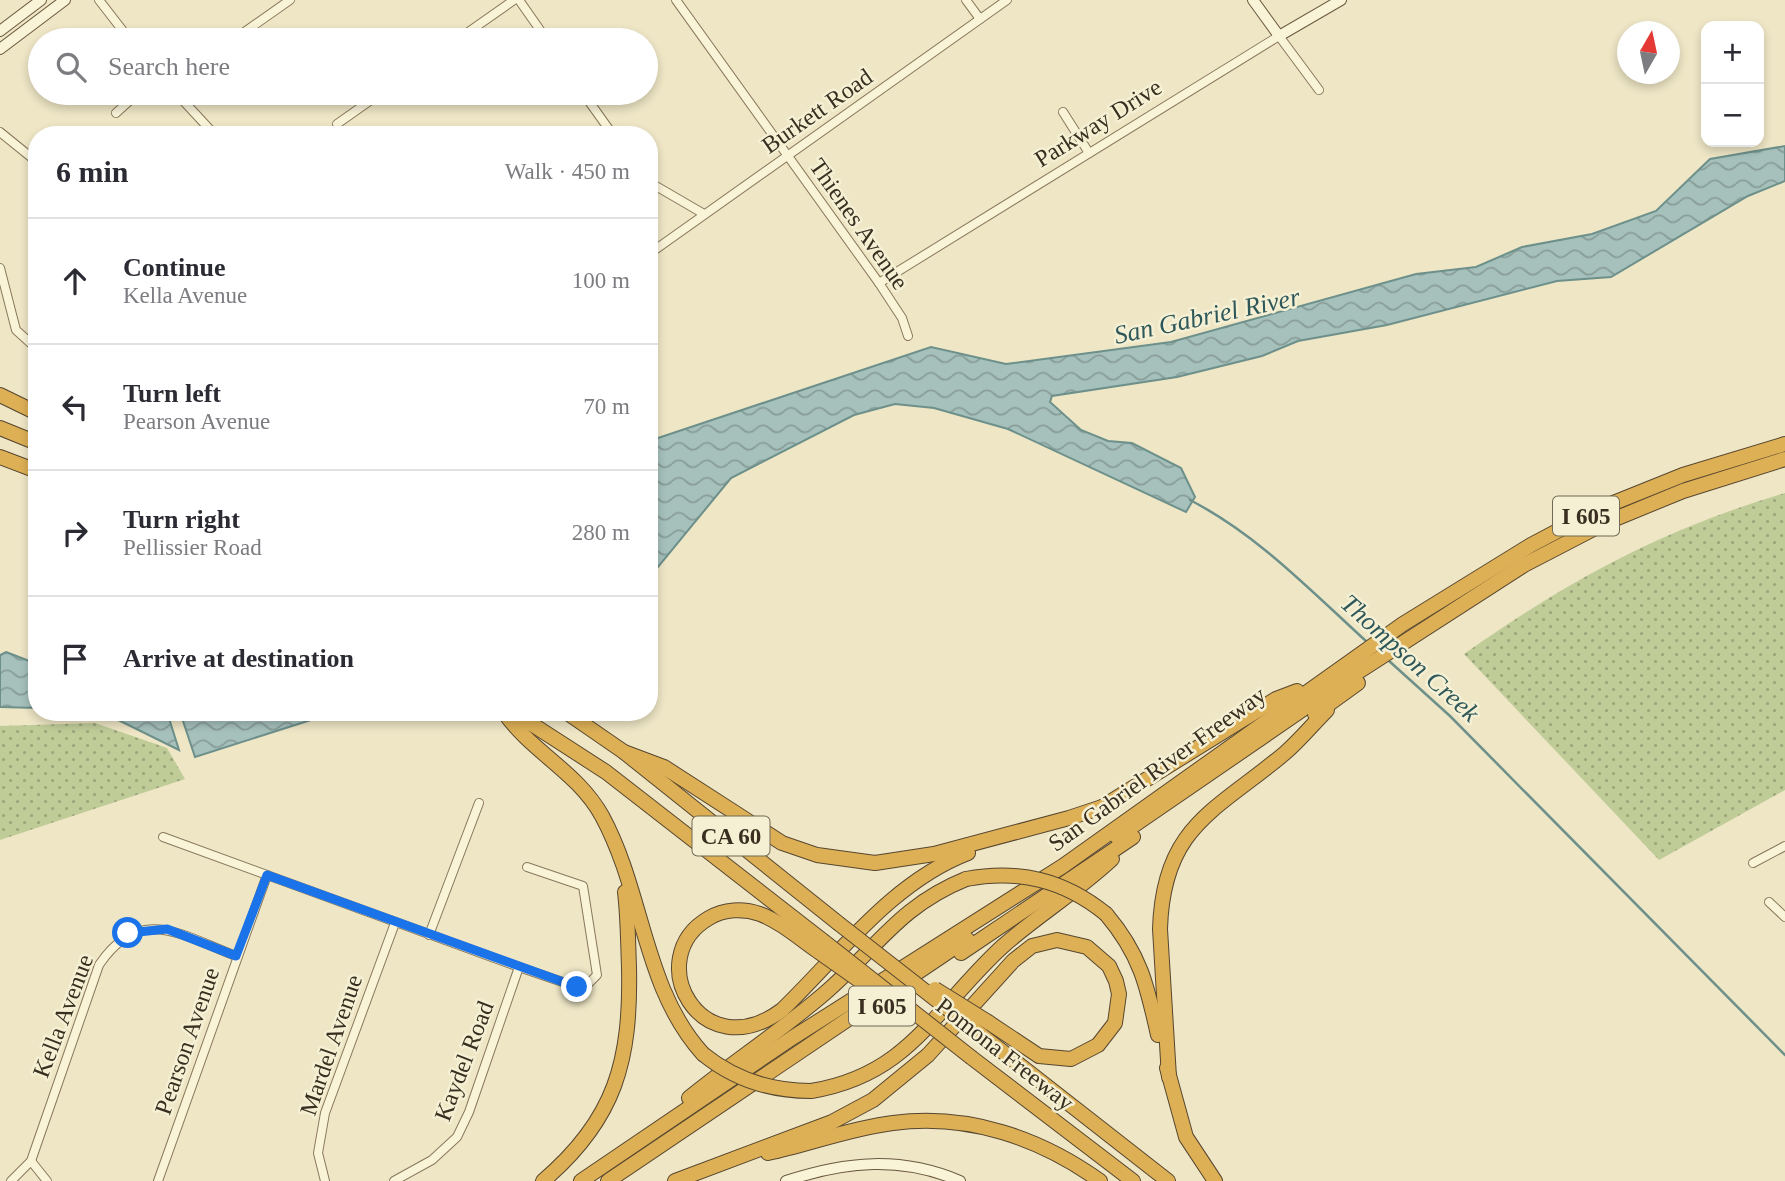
<!DOCTYPE html>
<meta charset="utf-8">
<style>
body{margin:0;font-family:Georgia,serif;background:#f2f2f3;color:#2b2b33}
.controls{position:absolute;right:21px;top:21px;display:grid;overflow:hidden;border-radius:14px;box-shadow:0 4px 10px #0003}
.controls button{width:63px;height:63px;display:grid;place-items:center;padding:0;border:0;border-bottom:2px solid #e1e1e2;background:#fff;color:#2b2b33;font:35px sans-serif}
.compass{position:absolute;left:1617px;top:21px;width:63px;height:63px;border-radius:50%;background:#fff;box-shadow:0 4px 10px #0003;rotate:9deg}
.stop{position:absolute;width:21px;height:21px;margin:-16px;border:5px solid #1a73e8;border-radius:50%;background:#fff}
.stop.end{background:#1a73e8;border-color:#fff;box-shadow:0 2px 7px #0008}
.list{margin:0;padding:0;list-style:none}
h2{display:flex;justify-content:space-between;align-items:center;height:91px;margin:0;padding:0 28px;font-size:30px}
h2 small{font-size:23px;font-weight:400;color:#7c7c81}
.list li{display:grid;grid-template-columns:46px 1fr auto;gap:21px;align-items:center;box-sizing:border-box;height:126px;padding:0 28px;border-top:2px solid #e1e1e2}
.list b{display:block;font-size:26px;white-space:nowrap}
.list p{margin:0;font-size:23px;white-space:nowrap;color:#7c7c81}
.list em{font-size:23px;font-style:normal;color:#7c7c81}
.icon{flex:none;width:38px;height:38px;fill:none;stroke:currentColor;stroke-width:2;stroke-linecap:round;stroke-linejoin:round}
.map{position:relative;flex:none;width:1785px;height:1181px;overflow:hidden}
.search{position:absolute;background:#fff;box-shadow:0 4px 10px #0003;left:28px;top:28px;width:630px;height:77px;display:flex;align-items:center;gap:18px;box-sizing:border-box;padding:0 24px;border-radius:38px;color:#7c7c81;font-size:26px}
.panel{position:absolute;background:#fff;box-shadow:0 4px 10px #0003;left:28px;top:126px;width:630px;height:595px;border-radius:28px}
.map>svg:first-child{display:block}
.grass{fill:url(#grass-dots)}
.water{fill:url(#water-waves);stroke:#6d908b;stroke-width:2}
.lines{fill:none;stroke-linecap:round;stroke-linejoin:round}
.stream{stroke:#6d908b;stroke-width:2.5}
.street-casing{stroke:#89785b;stroke-width:10}
.secondary-casing{stroke:#6b593e;stroke-width:12}
.highway-casing{stroke:#57462f;stroke-width:16}
.street{stroke:#f9f3d8;stroke-width:8}
.secondary{stroke:#f9f3d8;stroke-width:10}
.highway{stroke:#ddb056;stroke-width:14}
.highway-bridge-casing{stroke:#57462f;stroke-width:16;stroke-linecap:butt}
.highway-bridge{stroke:#ddb056;stroke-width:14}
.route{stroke:#1a73e8;stroke-width:9}
.labels{text-anchor:middle;dominant-baseline:central;stroke-width:5;stroke-linejoin:round;paint-order:stroke}
.shield{fill:#f5f0d4;stroke:#716855;stroke-width:2}
.shield-label{font-size:23px;font-weight:bold;fill:#392e1f}
.street-label{font-size:24px;fill:#392e1f;stroke:#f5f0d4}
.water-label{font-size:26px;font-style:italic;fill:#2e5759;stroke:#f5f0d4}
</style>
<div class="map">
<svg width="1785" height="1181" viewBox="0 0 1785 1181">
<defs>
<pattern id="grass-dots" width="8" height="8" patternUnits="userSpaceOnUse" patternTransform="scale(1.75)"><rect width="8" height="8" fill="#c0cc98"/><path d="M2 2h.1M6 6h.1" fill="none" stroke="#9da67b" stroke-width="1.8" stroke-linecap="round"/></pattern>
<pattern id="water-waves" width="16" height="10" patternUnits="userSpaceOnUse" patternTransform="scale(1.75)"><rect width="16" height="10" fill="#a6c1bc"/><path d="M0 5q4-4 8 0t8 0" fill="none" stroke="#889d98"/></pattern>
</defs>
<rect width="100%" height="100%" fill="#eee6c5"/>
<!-- grass -->
<g class="grass">
<path d="M 1785,493 L 1785,790 L 1659,860 L 1464,654 C 1569,580 1661,530 1785,493 Z"/>
<path d="M 95,723 L 167,748 L 185,779 L 0,840 L 0,726 Z"/>
</g>
<!-- water -->
<g class="water">
<path d="M 1785,146 L 1785,181 L 1748,196 L 1611,277 L 1557,281 L 1387,325 L 1298,341 L 1262,356 L 1177,377 L 1052,396 L 1050,402 L 1081,430 L 1108,441 L 1132,443 L 1181,468 L 1195,497 L 1186,512 L 1008,429 L 934,408 L 895,404 L 854,415 L 731,478 L 658,567 L 649,540 L 649,441 L 931,347 L 1006,364 L 1171,342 L 1416,274 L 1476,267 L 1522,247 L 1592,234 L 1656,211 L 1710,159 Z"/>
<path d="M 6,652 L 37,664 L 37,708 L 0,707 L 0,655 Z"/>
<path d="M 102,712 L 167,712 L 179,750 Z"/>
<path d="M 180,712 L 336,712 L 195,757 Z"/>
</g>
<g class="lines">
<!-- stream -->
<g class="stream">
<path d="M 1190,500 C 1258,535 1311,591 1367,642"/>
<path d="M 1388,660 L 1450,716 L 1785,1055"/>
</g>
<defs>
<g id="street">
<path d="M 99,0 L 130,40"/>
<path d="M 519,0 L 547,40"/>
<path d="M 676,0 L 879,283 L 902,318 L 908,336"/>
<path d="M 966,0 L 980,19"/>
<path d="M 233,40 L 290,0"/>
<path d="M 457,40 L 514,0"/>
<path d="M 176,93 L 215,135"/>
<path d="M 583,93 L 613,135"/>
<path d="M 1063,112 L 1089,153"/>
<path d="M 116,113 L 138,93"/>
<path d="M 337,124 L 381,93"/>
<path d="M 0,132 L 37,162"/>
<path d="M 649,182 L 704,214"/>
<path d="M 649,254 L 1007,0"/>
<path d="M 0,268 L 16,330 L 37,349"/>
<path d="M 879,283 L 1279,36 L 1319,90"/>
<path d="M 163,837 L 519,967 L 577,987 L 586,986 L 597,975 L 583,886 L 527,867"/>
<path d="M 1753,863 L 1785,846"/>
<path d="M 1769,902 L 1785,917"/>
<path d="M 429,935 L 479,803"/>
<path d="M 31,1161 L 47,1181"/>
<path d="M 11,1181 L 31,1161 L 99,965 C 140,904 181,935 236,956"/>
<path d="M 158,1181 L 267,875"/>
<path d="M 325,1181 L 318,1153 L 325,1113 L 395,923"/>
<path d="M 394,1181 L 432,1160 L 457,1137 L 469,1112 L 519,967"/>
</g>
<g id="secondary">
<path d="M 1253,0 L 1279,36 L 1341,0"/>
<path d="M 0,31 L 41,0"/>
<path d="M 0,49 L 65,0"/>
<path d="M 786,1181 C 846,1161 901,1156 960,1181"/>
</g>
<g id="highway">
<path d="M 0,395 L 37,413"/>
<path d="M 0,428 L 37,443"/>
<path d="M 0,457 L 37,471"/>
<path d="M 504,712 C 531,752 577,771 602,816 C 644,893 643,988 703,1054"/>
<path d="M 513,712 L 606,772 L 822,940"/>
<path d="M 566,712 L 624,752 L 838,923"/>
<path d="M 1315,714 L 1358,683"/>
<path d="M 624,752 L 664,767 L 782,843 L 817,855 L 875,863 L 934,854 L 1069,818 L 1102,807 L 1276,699 L 1297,691"/>
<path d="M 1117,837 L 1344,681 L 1524,565 L 1605,523 L 1683,491 L 1785,459"/>
<path d="M 1106,914 C 1140,954 1147,985 1158,1035"/>
<path d="M 819,952 C 800,939 781,922 760,914 C 743,908 724,909 709,918 C 640,958 701,1070 782,1010 C 839,955 892,882 968,853"/>
<path d="M 961,953 L 1133,837"/>
<path d="M 980,1034 L 1168,1181"/>
<path d="M 972,1058 L 1133,1181"/>
<path d="M 1167,1068 L 1186,1137 L 1215,1181"/>
<path d="M 1169,1077 L 1160,929 C 1163,826 1216,811 1285,753 C 1300,740 1313,724 1327,710"/>
<path d="M 811,1091 C 910,1075 935,1008 1003,946 C 1038,915 1078,891 1112,859"/>
<path d="M 689,1098 C 733,1062 781,1031 825,993 C 876,949 899,906 966,879"/>
<path d="M 768,1153 C 810,1144 851,1128 893,1123 C 968,1113 1040,1138 1100,1181"/>
<path d="M 543,1181 C 616,1119 631,1060 629,967 C 628,942 628,917 625,892"/>
<path d="M 581,1181 L 792,1038 L 1063,866 L 1403,624 L 1531,545 L 1601,508 L 1683,475 L 1785,444"/>
<path d="M 608,1181 L 967,939"/>
<path d="M 675,1181 L 832,1122 L 873,1100 L 928,1055 L 1013,961 L 1032,946 L 1057,940 L 1087,947 L 1109,966 L 1116,981 L 1119,994 L 1115,1023 L 1098,1045 L 1071,1059 L 1039,1056 L 988,1022"/>
</g>
</defs>
<!-- street casing -->
<use href="#street" class="street-casing"/>
<!-- secondary casing -->
<use href="#secondary" class="secondary-casing"/>
<!-- highway casing -->
<use href="#highway" class="highway-casing"/>
<!-- street -->
<use href="#street" class="street"/>
<!-- secondary -->
<use href="#secondary" class="secondary"/>
<!-- highway -->
<use href="#highway" class="highway"/>
<defs>
<g id="highway-bridge">
<path d="M 966,879 C 1019,869 1064,880 1106,914"/>
<path d="M 838,923 L 980,1034"/>
<path d="M 822,940 L 972,1058"/>
<path d="M 819,952 L 870,988"/>
<path d="M 935,989 L 988,1022"/>
<path d="M 703,1054 C 735,1080 770,1091 811,1091"/>
</g>
</defs>
<!-- highway-bridge casing -->
<use href="#highway-bridge" class="highway-bridge-casing"/>
<!-- highway-bridge -->
<use href="#highway-bridge" class="highway-bridge"/>
</g>
<g class="lines">
<!-- route -->
<path class="route" d="M 128,933 L 167,929 L 236,956 L 267,875 L 577,987"/>
</g>
<g class="labels">
<!-- shield labels -->
<g class="shield">
<rect x="1553" y="496.5" width="66" height="39" rx="5"/>
<rect x="692.5" y="816.5" width="77" height="39" rx="5"/>
<rect x="849" y="986.5" width="66" height="39" rx="5"/>
</g>
<g class="shield-label">
<text x="1586" y="516">I 605</text>
<text x="731" y="836">CA 60</text>
<text x="882" y="1006">I 605</text>
</g>
<!-- street labels -->
<g class="street-label">
<text transform="translate(817 111) rotate(-35)">Burkett Road</text>
<text transform="translate(1098 123) rotate(-32)">Parkway Drive</text>
<text transform="translate(859 224) rotate(55)">Thienes Avenue</text>
<text transform="translate(1157 769) rotate(-36)">San Gabriel River Freeway</text>
<text transform="translate(63 1016) rotate(-69)">Kella Avenue</text>
<text transform="translate(187 1041) rotate(-71)">Pearson Avenue</text>
<text transform="translate(331 1045) rotate(-71)">Mardel Avenue</text>
<text transform="translate(1005 1054) rotate(38)">Pomona Freeway</text>
<text transform="translate(464 1061) rotate(-69)">Kaydel Road</text>
</g>
<!-- water labels -->
<g class="water-label">
<text transform="translate(1207 316) rotate(-12)">San Gabriel River</text>
<text transform="translate(1410 658) rotate(42)">Thompson Creek</text>
</g>
</g>
</svg>
<div class="controls">
<button>+</button>
<button>−</button>
</div>
<svg class="compass" viewBox="-18 -18 36 36"><path d="M0-13l5 13h-10z" fill="#e53935"/><path d="M0 13l5-13h-10z" fill="#7c7c81"/></svg>
<div class="stop" style="left:128px;top:933px"></div>
<div class="stop end" style="left:577px;top:987px"></div>
<div class="search"><svg class="icon" aria-label="search" viewBox="0 0 24 24"><circle cx="10" cy="10" r="6"/><path d="M15 15l6 6"/></svg>Search here</div>
<section class="panel">
<h2>6 min<small>Walk · 450 m</small></h2>
<ul class="list">
<li><svg class="icon" aria-label="ahead" viewBox="0 0 24 24"><path d="M12 20V5M6 11l6-6 6 6"/></svg><div><b>Continue</b><p>Kella Avenue</p></div><em>100 m</em></li>
<li><svg class="icon" aria-label="left" viewBox="0 0 24 24"><path d="M17 20v-9H6M10 6l-5 5 5 5"/></svg><div><b>Turn left</b><p>Pearson Avenue</p></div><em>70 m</em></li>
<li><svg class="icon" aria-label="right" viewBox="0 0 24 24"><path d="M7 20v-9h11M14 6l5 5-5 5"/></svg><div><b>Turn right</b><p>Pellissier Road</p></div><em>280 m</em></li>
<li><svg class="icon" aria-label="arrive" viewBox="0 0 24 24"><path d="M6 21V4h12l-3 4 3 4H6"/></svg><div><b>Arrive at destination</b></div></li>
</ul>
</section>
</div>
